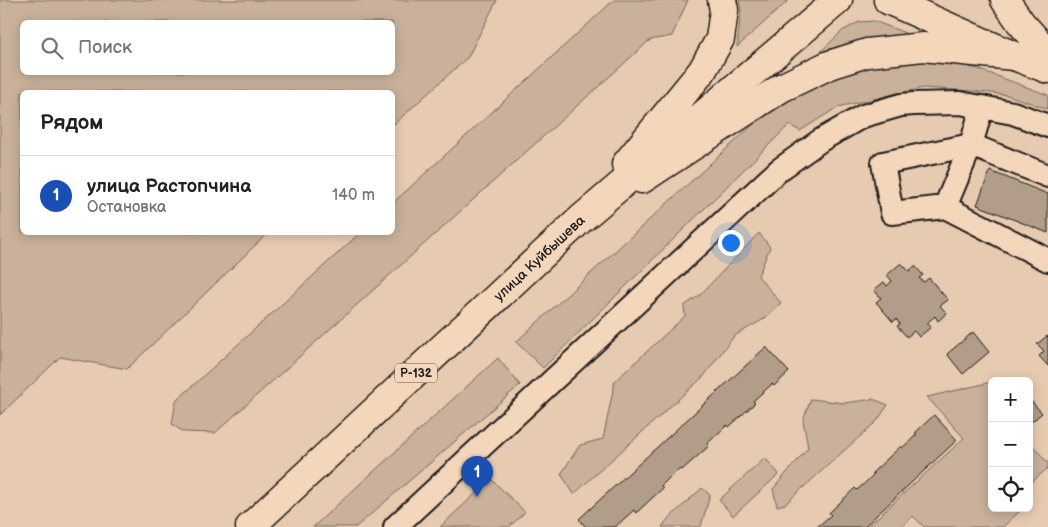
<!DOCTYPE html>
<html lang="ru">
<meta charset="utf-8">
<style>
body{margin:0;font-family:"Balsamiq Sans",sans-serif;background:#f6f6f6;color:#202124}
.controls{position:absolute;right:15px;bottom:15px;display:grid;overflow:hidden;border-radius:8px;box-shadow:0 2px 12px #0003}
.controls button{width:45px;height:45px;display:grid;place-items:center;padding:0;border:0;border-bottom:1px solid #e0e0e0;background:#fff;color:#202124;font:25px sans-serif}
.you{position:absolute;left:730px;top:242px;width:18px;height:18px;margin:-12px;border:4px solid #fff;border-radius:50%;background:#1a73e8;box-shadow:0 0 0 8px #1a73e833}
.badge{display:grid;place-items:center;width:32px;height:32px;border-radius:50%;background:#111827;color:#fff;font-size:16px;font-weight:700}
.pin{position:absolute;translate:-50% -41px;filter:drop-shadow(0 1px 2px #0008)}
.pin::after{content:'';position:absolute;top:26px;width:18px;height:15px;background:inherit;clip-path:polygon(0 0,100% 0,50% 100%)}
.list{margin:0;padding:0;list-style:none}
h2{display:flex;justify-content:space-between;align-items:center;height:65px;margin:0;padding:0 20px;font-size:21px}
h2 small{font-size:16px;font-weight:400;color:#757577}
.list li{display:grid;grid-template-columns:32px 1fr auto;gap:15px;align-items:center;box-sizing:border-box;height:80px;padding:0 20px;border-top:1px solid #e0e0e0}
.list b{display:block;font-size:19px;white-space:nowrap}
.list p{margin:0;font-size:16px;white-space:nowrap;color:#757577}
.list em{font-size:16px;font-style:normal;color:#757577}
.icon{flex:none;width:28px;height:28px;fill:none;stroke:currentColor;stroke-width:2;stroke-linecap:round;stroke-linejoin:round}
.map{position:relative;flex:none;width:1048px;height:527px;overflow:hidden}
.search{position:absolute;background:#fff;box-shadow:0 2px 12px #0003;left:20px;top:20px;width:375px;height:55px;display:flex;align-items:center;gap:12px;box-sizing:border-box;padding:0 18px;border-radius:8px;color:#757577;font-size:19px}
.panel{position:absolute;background:#fff;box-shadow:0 2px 12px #0003;left:20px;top:90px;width:375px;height:145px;border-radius:8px}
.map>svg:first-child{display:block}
.green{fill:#c9b19b;stroke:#72665c;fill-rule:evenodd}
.building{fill:#b19d89;stroke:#1c1c1c}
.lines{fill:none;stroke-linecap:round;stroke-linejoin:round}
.minor-casing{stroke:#1c1c1c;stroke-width:26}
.major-casing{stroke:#1c1c1c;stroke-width:31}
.highway-casing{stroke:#1c1c1c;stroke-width:31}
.minor{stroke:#f4d6ba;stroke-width:22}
.major{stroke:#f4d6ba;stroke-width:28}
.highway{stroke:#f4d6ba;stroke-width:28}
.labels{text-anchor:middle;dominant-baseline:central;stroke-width:5;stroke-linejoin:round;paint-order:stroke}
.shield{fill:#f4d6ba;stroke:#5d544b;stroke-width:1}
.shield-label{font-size:12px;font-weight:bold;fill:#1c1c1c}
.street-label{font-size:14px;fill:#1c1c1c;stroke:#f4d6ba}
</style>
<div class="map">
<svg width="1048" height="527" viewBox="0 0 1048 527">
<rect width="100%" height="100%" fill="#e7cbb0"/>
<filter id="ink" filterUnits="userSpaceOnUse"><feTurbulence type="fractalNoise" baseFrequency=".02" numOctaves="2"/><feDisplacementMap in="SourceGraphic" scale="10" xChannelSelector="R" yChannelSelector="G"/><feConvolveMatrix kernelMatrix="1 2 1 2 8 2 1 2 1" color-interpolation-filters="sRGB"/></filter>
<g filter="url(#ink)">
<!-- green -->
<g class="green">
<path d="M 0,0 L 497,0 L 468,57 L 393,125 L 392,92 L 22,92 L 22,232 L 268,233 L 127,369 L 60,357 L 0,415 ZM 22,22 L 392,22 L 392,72 L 22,72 Z"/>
<path d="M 614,0 L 688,0 L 672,36 L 650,40 L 215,433 L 183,432 L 172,424 L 176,401 L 360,233 L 392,232 L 393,203 Z"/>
<path d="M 739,0 L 789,0 L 737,47 L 741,10 Z"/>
<path d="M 874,21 L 913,36 L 814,58 L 842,31 L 859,22 Z"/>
<path d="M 908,57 L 938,60 L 978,69 L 1048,95 L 1048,109 L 1007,95 L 973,91 L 923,88 L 838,107 L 800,131 L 789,125 L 543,368 L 516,342 L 770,109 L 850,67 Z"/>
<path d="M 759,233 L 770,247 L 758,276 L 781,303 L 764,319 L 734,336 L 704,376 L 574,494 L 561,474 L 580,445 L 603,439 L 615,381 L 685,316 L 684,306 L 700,295 Z"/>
<path d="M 498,358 L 520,385 L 356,527 L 313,527 Z"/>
<path d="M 992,382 L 992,508 L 1023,508 L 1003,527 L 924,527 L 913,516 L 901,527 L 867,527 L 964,438 L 927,397 Z"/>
<path d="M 811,399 L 845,403 L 873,399 L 888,405 L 877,421 L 785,504 L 777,506 L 773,489 L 808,448 L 803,420 Z"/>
<path d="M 1029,441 L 1048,463 L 1048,468 L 1029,484 Z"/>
<path d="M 765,458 L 779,474 L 733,516 L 719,500 Z"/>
<path d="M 491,479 L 525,512 L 509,527 L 440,527 Z"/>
<path d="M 702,488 L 710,495 L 701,526 L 699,527 L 662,527 L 667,520 Z"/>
</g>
<!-- building -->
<g class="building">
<path d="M 990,171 L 1048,194 L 1048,233 L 977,205 Z"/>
<path d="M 901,263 L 909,271 L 915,266 L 923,275 L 919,278 L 924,282 L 929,278 L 948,300 L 940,306 L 947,313 L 938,321 L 935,316 L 927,323 L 931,327 L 919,337 L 914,331 L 907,337 L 897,326 L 900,324 L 896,319 L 893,322 L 876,302 L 881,298 L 874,290 L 884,282 L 887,286 L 892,281 L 887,275 Z"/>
<path d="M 973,332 L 989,352 L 963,374 L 947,354 Z"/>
<path d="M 1047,336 L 1048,337 L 1048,366 L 1039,356 L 1044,351 L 1037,344 Z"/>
<path d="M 766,347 L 789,372 L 774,386 L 772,384 L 753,401 L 755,403 L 729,427 L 727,425 L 707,444 L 709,446 L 682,470 L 680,469 L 670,477 L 661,486 L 663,488 L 636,513 L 634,510 L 615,527 L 586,527 L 579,519 Z"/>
<path d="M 1029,399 L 1042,413 L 1029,424 Z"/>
<path d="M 934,415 L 957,440 L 864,527 L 817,527 L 831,515 L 829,513 L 855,488 L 857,490 L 865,483 L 874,474 L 872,473 L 901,446 L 902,448 L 910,441 L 917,434 L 915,433 Z"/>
</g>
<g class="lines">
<defs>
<g id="minor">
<path d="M 1048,176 L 971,145 L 883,163 L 892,213 L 945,207 L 1048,260"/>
<path d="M 945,207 L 971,145 L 982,107"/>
<path d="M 395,527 L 779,170 L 821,140 L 863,116 L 901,105 L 914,104 L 960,103 L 1013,113 L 1048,126"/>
</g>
<g id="major">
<path d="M 888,0 L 1014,56 L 1048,69"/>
<path d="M 1005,0 L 1021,23 L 1048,53"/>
<path d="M 642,179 L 781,88 L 829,65 L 867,53 L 923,47 L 1014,56"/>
</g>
<g id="highway">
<path d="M 626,164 L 702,71 L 720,39 L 724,10 L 722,0"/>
<path id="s1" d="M 250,527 L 581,219 L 838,0"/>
</g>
</defs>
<!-- minor casing -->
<use href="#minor" class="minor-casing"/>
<!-- major casing -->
<use href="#major" class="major-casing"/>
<!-- highway casing -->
<use href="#highway" class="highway-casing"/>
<!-- minor -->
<use href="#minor" class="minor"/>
<!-- major -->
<use href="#major" class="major"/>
<!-- highway -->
<use href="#highway" class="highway"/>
</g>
</g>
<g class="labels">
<!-- shield labels -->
<rect class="shield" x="395" y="363.5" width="42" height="19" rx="4"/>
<g class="shield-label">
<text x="416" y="373">Р-132</text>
</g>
<!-- street labels -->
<g class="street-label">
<text stroke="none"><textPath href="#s1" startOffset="395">улица Куйбышева</textPath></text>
</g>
</g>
</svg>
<div class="controls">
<button>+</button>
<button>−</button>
<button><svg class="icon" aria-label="locate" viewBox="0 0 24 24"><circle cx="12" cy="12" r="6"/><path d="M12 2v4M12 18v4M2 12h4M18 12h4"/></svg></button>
</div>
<div class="you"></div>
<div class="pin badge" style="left:477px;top:497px;background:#1a4fb4">1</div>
<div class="search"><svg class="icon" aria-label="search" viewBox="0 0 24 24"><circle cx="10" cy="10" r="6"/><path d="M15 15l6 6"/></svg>Поиск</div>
<section class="panel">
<h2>Рядом<small></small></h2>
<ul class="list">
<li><span class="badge" style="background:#1a4fb4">1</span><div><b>улица Растопчина</b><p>Остановка</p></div><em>140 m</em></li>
</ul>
</section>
</div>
